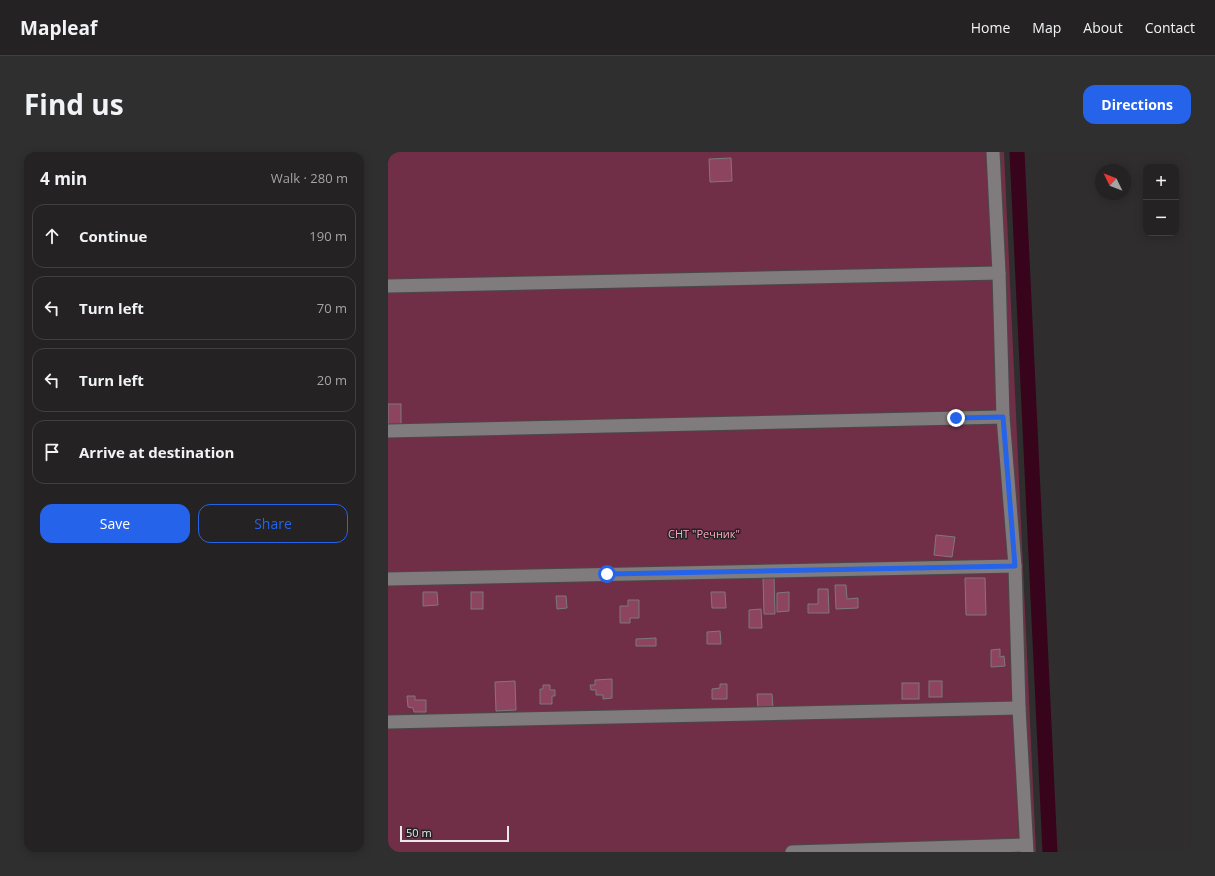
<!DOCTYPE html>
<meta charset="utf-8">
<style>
body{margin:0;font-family:"Open Sans",sans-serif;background:#302f2f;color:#f1f3f6}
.controls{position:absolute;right:12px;top:12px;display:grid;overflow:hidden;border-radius:8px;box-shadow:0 2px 10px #0003}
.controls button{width:36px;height:36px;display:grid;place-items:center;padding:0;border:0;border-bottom:1px solid #413f40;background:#242222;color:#f1f3f6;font:20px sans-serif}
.compass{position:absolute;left:707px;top:12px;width:36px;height:36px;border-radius:50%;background:#242222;box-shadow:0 2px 10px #0003;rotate:313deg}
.scale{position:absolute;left:12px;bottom:10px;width:109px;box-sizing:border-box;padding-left:4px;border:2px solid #ebe8e9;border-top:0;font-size:11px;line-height:14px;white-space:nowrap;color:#ebe8e9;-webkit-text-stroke:3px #262324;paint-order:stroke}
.stop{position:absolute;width:12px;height:12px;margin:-9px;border:3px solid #2563eb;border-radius:50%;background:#fff}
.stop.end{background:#2563eb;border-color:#fff;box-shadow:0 1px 4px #0008}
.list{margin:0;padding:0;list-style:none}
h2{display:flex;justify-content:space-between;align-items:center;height:52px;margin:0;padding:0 16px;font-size:17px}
h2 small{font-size:13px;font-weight:400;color:#a3a4a5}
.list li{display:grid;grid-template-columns:26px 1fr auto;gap:12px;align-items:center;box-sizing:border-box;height:64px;margin:0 8px 8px;padding:0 8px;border:1px solid #413f40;border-radius:12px}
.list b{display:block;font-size:15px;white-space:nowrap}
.list em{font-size:13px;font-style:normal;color:#a3a4a5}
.actions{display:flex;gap:8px;padding:12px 16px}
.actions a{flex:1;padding:9px 0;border:1px solid #2563eb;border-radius:12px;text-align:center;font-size:14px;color:#2563eb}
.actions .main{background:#2563eb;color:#fff}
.icon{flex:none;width:22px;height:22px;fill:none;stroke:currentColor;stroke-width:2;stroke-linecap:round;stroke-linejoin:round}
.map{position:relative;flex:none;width:803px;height:700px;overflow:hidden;border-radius:12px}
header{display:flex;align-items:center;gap:24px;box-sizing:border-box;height:56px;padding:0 20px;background:#242222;border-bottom:1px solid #413f40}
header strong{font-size:19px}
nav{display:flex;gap:22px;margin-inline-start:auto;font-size:14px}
.intro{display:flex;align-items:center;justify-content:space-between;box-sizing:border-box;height:96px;padding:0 24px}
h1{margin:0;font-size:28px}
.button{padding:10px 18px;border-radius:12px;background:#2563eb;color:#fff;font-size:14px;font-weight:700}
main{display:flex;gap:24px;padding:0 24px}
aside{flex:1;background:#242222;border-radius:12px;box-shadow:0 2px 10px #0003}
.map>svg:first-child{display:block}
.green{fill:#702f47}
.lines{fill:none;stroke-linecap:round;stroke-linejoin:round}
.canal{stroke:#37041b;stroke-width:15}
.building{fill:#8d455f;stroke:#7d797a}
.minor-casing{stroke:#4b4849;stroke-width:15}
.minor{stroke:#807c7d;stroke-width:13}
.route{stroke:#2563eb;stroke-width:5}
.labels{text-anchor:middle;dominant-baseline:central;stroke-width:3;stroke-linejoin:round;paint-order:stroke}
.park-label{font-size:11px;fill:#fda8c3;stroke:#262324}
</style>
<header>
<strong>Mapleaf</strong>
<nav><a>Home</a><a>Map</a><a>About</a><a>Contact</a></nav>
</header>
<div class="intro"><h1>Find us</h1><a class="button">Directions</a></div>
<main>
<aside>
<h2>4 min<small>Walk · 280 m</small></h2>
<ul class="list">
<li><svg class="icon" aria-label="ahead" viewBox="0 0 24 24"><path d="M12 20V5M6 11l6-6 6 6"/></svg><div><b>Continue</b></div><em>190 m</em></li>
<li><svg class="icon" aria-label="left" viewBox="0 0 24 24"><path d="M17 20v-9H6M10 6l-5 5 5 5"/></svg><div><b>Turn left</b></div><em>70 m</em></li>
<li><svg class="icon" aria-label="left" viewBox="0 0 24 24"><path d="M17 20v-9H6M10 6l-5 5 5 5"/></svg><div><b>Turn left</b></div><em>20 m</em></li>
<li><svg class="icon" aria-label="arrive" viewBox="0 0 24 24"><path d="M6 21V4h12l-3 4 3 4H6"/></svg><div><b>Arrive at destination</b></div></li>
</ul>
<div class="actions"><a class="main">Save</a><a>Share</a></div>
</aside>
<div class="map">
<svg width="803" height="700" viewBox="0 0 803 700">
<rect width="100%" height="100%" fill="#302d2e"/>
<!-- green -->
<path class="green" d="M 0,0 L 616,0 L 648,700 L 0,700 Z"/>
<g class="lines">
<!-- canal -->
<path class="canal" d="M 629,0 L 662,700"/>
</g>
<!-- building -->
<g class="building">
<path d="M 343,6 L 344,29 L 322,30 L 321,7 Z"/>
<rect x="0" y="252" width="13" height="21"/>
<path d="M 548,383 L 567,385 L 564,405 L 546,403 Z"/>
<path d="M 386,425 L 387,462 L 376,462 L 375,426 Z"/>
<path d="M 577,426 L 597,426 L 598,463 L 578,463 Z"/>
<path d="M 447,433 L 458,433 L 459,447 L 470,446 L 470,456 L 448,457 Z"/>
<path d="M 430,437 L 440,437 L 441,461 L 420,461 L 420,452 L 430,452 Z"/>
<path d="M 35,440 L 49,440 L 50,453 L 35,454 Z"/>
<rect x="83" y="440" width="12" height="17"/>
<path d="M 323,440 L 337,440 L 338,456 L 324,456 Z"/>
<path d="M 401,440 L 401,459 L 389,460 L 389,441 Z"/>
<path d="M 168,444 L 178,444 L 179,456 L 169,457 Z"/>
<path d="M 240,448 L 251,448 L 251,466 L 242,466 L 242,471 L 232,471 L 232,454 L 240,454 Z"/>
<path d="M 373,457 L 374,476 L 361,476 L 361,458 Z"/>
<path d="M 332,479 L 333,492 L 319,492 L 319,480 Z"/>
<path d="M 268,486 L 268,494 L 248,494 L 248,487 Z"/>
<path d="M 612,497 L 612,505 L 616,504 L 617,514 L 603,515 L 603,498 Z"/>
<path d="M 224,527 L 224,546 L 215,547 L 215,543 L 208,543 L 208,538 L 203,538 L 202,533 L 207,533 L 207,528 Z"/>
<path d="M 127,529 L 128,558 L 108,559 L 107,530 Z"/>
<rect x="541" y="529" width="13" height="16"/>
<rect x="514" y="531" width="17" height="16"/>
<path d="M 332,532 L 339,532 L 339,547 L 324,547 L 324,537 L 332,536 Z"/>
<path d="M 155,533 L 162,533 L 162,538 L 167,538 L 167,544 L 164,544 L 164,552 L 152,552 L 152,537 L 155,537 Z"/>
<path d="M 369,542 L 384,542 L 385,556 L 370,556 Z"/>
<path d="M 19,544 L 27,544 L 27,548 L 38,548 L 38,560 L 26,560 L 25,556 L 20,555 Z"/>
</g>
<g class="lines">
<defs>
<g id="minor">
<path d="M 605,0 L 611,121 L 615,265 L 627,414 L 631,556 L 639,700"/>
<path d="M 0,134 L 611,121"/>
<path d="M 0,279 L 615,265"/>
<path d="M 0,427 L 627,414"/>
<path d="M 0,570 L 631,556"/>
<path d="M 404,700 L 638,693"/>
</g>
</defs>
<!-- minor casing -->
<use href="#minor" class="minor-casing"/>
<!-- minor -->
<use href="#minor" class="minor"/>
</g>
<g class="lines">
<!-- route -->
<path class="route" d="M 219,422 L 627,414 L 615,265 L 568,266"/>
</g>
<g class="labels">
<!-- park labels -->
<g class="park-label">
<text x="316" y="381">СНТ "Речник"</text>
</g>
</g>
</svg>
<div class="controls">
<button>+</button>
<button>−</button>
</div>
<svg class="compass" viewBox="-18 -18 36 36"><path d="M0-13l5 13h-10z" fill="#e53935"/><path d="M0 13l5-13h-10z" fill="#a3a4a5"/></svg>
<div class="scale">50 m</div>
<div class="stop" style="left:219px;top:422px"></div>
<div class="stop end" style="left:568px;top:266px"></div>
</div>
</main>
